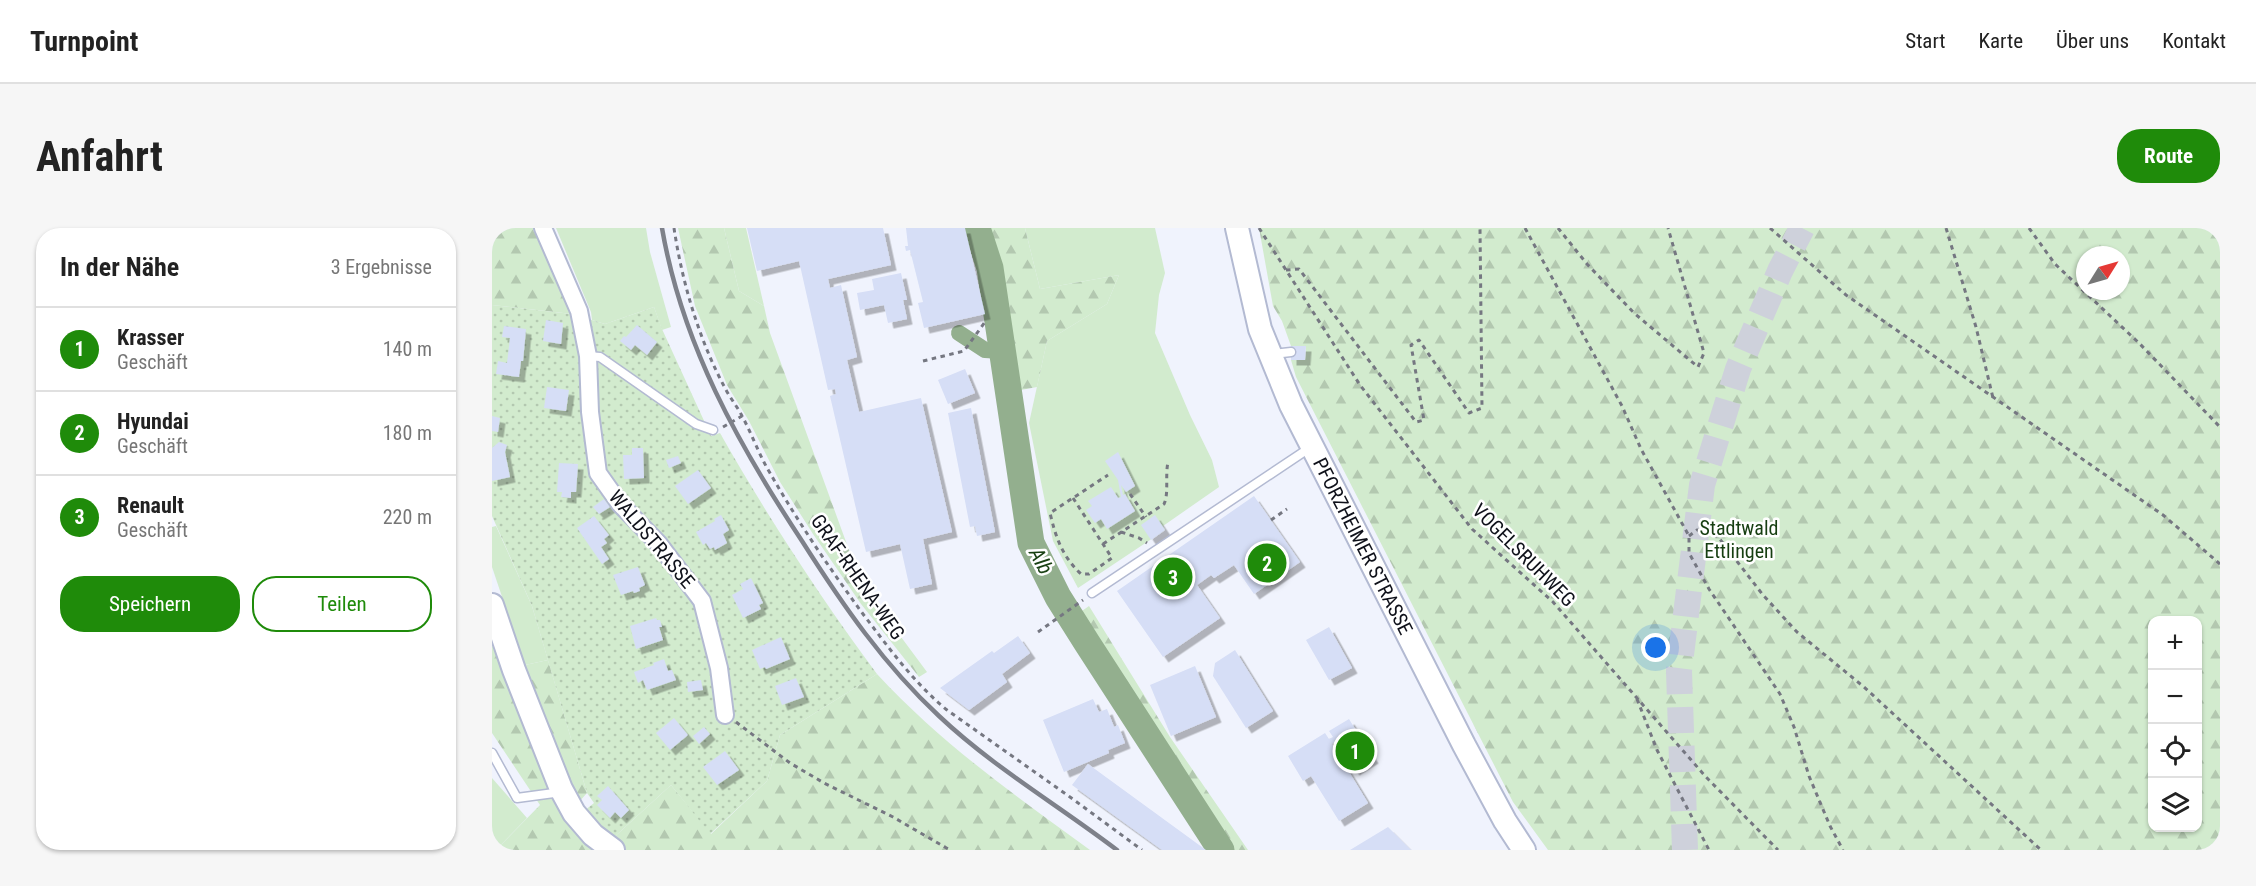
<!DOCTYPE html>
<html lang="de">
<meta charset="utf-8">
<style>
body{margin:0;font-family:"Roboto Condensed",sans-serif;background:#f6f6f6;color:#222}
.controls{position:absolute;right:18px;bottom:18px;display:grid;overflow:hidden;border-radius:12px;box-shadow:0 2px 4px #0004}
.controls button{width:54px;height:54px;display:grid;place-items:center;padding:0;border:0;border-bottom:2px solid #e0e0e0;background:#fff;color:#222;font:30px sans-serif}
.compass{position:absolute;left:1584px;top:18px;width:54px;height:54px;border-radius:50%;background:#fff;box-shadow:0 2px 4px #0004;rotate:53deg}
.you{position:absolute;left:1164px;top:420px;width:21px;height:21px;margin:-15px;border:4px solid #fff;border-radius:50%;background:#1a73e8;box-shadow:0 0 0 9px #1a73e833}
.badge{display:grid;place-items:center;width:39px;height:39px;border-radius:50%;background:#1f8b0a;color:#fff;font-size:20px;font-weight:700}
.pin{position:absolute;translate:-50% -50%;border:3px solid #fff;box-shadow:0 2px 6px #0006}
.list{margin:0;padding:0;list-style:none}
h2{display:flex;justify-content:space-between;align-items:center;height:78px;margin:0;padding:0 24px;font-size:26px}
h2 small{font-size:20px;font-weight:400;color:#767676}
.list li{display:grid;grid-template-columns:39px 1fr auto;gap:18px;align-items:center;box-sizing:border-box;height:84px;padding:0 24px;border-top:2px solid #e0e0e0}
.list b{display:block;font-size:22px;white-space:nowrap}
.list p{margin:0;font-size:20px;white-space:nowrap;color:#767676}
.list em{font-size:20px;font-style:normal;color:#767676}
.actions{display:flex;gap:12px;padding:18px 24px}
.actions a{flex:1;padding:14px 0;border:2px solid #1f8b0a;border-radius:24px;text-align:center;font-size:21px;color:#1f8b0a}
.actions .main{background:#1f8b0a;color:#fff}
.icon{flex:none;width:33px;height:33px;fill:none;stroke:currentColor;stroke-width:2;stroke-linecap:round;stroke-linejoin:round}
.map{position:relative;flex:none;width:1728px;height:622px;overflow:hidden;border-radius:24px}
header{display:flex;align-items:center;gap:36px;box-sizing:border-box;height:84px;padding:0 30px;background:#fff;border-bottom:2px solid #e0e0e0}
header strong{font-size:28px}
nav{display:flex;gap:33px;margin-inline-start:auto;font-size:21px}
.intro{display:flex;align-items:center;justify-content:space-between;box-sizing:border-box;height:144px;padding:0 36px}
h1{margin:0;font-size:42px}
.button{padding:15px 27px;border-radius:24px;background:#1f8b0a;color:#fff;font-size:21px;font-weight:700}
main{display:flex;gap:36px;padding:0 36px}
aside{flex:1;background:#fff;border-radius:24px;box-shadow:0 2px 4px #0004}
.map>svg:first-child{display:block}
.green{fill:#d2ebce}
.forest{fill:url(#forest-firs);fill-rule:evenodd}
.garden{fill:url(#garden-dots)}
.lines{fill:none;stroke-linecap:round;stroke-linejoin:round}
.canal{stroke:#93af8e;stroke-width:16}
.river{stroke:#93af8e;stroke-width:27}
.building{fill:#d6def6;filter:url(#shadow)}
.primary-tunnel{stroke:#ced1db;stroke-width:26;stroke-dasharray:26 13;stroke-linecap:butt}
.lane-casing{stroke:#b3bad2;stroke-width:11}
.street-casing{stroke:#b3bad2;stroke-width:20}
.secondary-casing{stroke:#b3bad2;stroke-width:26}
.path{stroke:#757781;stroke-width:3;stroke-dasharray:4.5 4.5;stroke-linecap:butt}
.lane{stroke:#fff;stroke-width:8}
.street{stroke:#fff;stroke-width:16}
.secondary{stroke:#fff;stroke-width:22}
.rail{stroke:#7e818a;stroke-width:4.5}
.labels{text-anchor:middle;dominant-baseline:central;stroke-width:5;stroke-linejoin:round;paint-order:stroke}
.park-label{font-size:20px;fill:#163e11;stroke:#fff}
.street-label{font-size:20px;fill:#0f111a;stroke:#fff}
.water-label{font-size:21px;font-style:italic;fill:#194113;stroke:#fff}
</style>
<header>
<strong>Turnpoint</strong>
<nav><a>Start</a><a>Karte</a><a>Über uns</a><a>Kontakt</a></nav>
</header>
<div class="intro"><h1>Anfahrt</h1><a class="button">Route</a></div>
<main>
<aside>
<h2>In der Nähe<small>3 Ergebnisse</small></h2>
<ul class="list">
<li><span class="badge">1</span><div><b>Krasser</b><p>Geschäft</p></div><em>140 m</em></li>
<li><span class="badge">2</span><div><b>Hyundai</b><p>Geschäft</p></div><em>180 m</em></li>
<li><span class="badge">3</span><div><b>Renault</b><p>Geschäft</p></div><em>220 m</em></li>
</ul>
<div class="actions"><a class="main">Speichern</a><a>Teilen</a></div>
</aside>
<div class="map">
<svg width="1728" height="622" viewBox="0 0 1728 622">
<defs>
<pattern id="forest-firs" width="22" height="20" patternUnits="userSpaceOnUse" patternTransform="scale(1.5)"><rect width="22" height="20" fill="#d2ebce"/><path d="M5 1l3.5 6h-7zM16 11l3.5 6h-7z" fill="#b3c8b0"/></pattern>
<pattern id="garden-dots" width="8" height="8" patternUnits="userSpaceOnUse" patternTransform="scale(1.5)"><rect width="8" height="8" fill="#d2ebce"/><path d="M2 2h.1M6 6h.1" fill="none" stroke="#b3c8b0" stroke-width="1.8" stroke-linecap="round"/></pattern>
<filter id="shadow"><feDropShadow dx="5.5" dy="5.5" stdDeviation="0" flood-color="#0004"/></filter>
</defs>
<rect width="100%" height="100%" fill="#f0f3fd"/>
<!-- green -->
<g class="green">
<path d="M 64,0 L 154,0 L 158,24 L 179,99 L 170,102 L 162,79 L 113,96 L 100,92 L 99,84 Z"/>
<path d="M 232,0 L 254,0 L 272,78 L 247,63 Z"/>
<path d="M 533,0 L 663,0 L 673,45 L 667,67 L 663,105 L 698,187 L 720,232 L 727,259 L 671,298 L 673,302 L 586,360 L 561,313 L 537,195 L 555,113 L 615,76 L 627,47 L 548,61 Z"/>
<path d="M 4,298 L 40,378 L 56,432 L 33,437 L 0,339 L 0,299 Z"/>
<path d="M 0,550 L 35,590 L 4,622 L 0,622 Z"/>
</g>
<!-- forest -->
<g class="forest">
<path d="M 0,0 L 43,0 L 80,86 L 0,77 Z"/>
<path d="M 186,0 L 232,0 L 247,63 L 272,78 L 278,105 L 369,355 L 435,444 L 427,449 L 369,376 L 321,306 L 288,254 L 257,193 L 235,157 L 203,78 Z"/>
<path d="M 493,0 L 533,0 L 548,61 L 627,47 L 615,76 L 555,113 L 545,159 L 529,162 L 517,134 L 505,51 Z"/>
<path d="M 767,0 L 1728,0 L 1728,622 L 1056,622 L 1021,574 L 804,149 L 799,132 L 813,132 L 814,119 L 799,118 L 790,93 L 781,78 ZM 1593,27 L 1629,27 L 1629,63 L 1593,63 ZM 1660,392 L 1706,392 L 1706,600 L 1660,600 Z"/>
<path d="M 597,378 L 678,509 L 756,622 L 715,622 L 570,397 Z"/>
<path d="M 0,417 L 56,557 L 74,593 L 93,614 L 104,622 L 4,622 L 48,577 L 0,505 Z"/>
<path d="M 56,432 L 95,565 L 87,574 L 76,554 L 31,442 L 34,441 L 33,437 Z"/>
<path d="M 385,446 C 450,516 521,566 598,622 L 112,622 L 119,612 L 179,557 L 219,606 L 275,553 L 288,507 Z"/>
</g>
<!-- garden -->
<path class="garden" d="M 0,77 L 80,86 L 113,96 L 162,79 L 170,101 L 219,208 L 228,205 C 275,288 328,369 385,446 L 288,507 L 275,553 L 218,606 L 179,557 L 119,612 L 92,583 L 102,575 L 95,565 L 40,378 L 0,288 Z"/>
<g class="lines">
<!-- canal -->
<path class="canal" d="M 467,105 L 493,122 L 509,123"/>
<!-- river -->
<path class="river" d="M 485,0 L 498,40 L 539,315 L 566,369 L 595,415 L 729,622"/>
</g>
<!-- building -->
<g class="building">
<path d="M 255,0 L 391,0 L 399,37 L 336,51 L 338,60 L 349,57 L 365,129 L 355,132 L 367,184 L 429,170 L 460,304 L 431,311 L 440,356 L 418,361 L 408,316 L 374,324 L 338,168 L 344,166 L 343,161 L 336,162 L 307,33 L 265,43 Z"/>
<path d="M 414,0 L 473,0 L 493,86 L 432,100 L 426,75 L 431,74 L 418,22 L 414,23 L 413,18 L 416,18 Z"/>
<path d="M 409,45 L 415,72 L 411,72 L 415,91 L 396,95 L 392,77 L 368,82 L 365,65 L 382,62 L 380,51 Z"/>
<path d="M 54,92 L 71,95 L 69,116 L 51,113 Z"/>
<path d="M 145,97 L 165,114 L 155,127 L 143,117 L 139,122 L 128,113 L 132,108 L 134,109 Z"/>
<path d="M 12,98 L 34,101 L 31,133 L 29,133 L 27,149 L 4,146 L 6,133 L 15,135 L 18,110 L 10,109 Z"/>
<path d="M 799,118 L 814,118 L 813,132 L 799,132 Z"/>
<path d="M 473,141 L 483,165 L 456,176 L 446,152 Z"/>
<path d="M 55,159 L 77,162 L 74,183 L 52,180 Z"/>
<path d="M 479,180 L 503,304 L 485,308 L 483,298 L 478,299 L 456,185 Z"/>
<path d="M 0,188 L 8,190 L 6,204 L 0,203 Z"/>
<path d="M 7,214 L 15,217 L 13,224 L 18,249 L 0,253 L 0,220 Z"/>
<path d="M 140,220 L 151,220 L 152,250 L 132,251 L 131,227 L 140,227 Z"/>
<path d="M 626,224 L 643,258 L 634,264 L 629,257 L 631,267 L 633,266 L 643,283 L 615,301 L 609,291 L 603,295 L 594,282 L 600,278 L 596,273 L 619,259 L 626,270 L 629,269 L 626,252 L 613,233 Z"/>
<path d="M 186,228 L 189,235 L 177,240 L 174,232 Z"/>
<path d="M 67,235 L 86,236 L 84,264 L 79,264 L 79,270 L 69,269 L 70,264 L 65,264 Z"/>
<path d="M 206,242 L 219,260 L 196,276 L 183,258 Z"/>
<path d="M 762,268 L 808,334 L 762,366 L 742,337 L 722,350 L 719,347 L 705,357 L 728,390 L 671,429 L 625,363 Z"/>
<path d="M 112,271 L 118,279 L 107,286 L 101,279 Z"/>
<path d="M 229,287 L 237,302 L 231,306 L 235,315 L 223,322 L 222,319 L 218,321 L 214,315 L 211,317 L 204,304 L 223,293 L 222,291 Z"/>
<path d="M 663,287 L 673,302 L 659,312 L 649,297 Z"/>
<path d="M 102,288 L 117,307 L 112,311 L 115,315 L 109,319 L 117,331 L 110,336 L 85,300 Z"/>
<path d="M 146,339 L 153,357 L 147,360 L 148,363 L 142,365 L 141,363 L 129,367 L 121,347 Z"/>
<path d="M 259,350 L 271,375 L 267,377 L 269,381 L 251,390 L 240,367 L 251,361 L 248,356 Z"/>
<path d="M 164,390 L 165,392 L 168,392 L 170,399 L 167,399 L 171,412 L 144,421 L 138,398 Z"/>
<path d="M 837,399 L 860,440 L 837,452 L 814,412 Z"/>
<path d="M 526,408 L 538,425 L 510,446 L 515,454 L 477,482 L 448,460 L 500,423 L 502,425 Z"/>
<path d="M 289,409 L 298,431 L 274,441 L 273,439 L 268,441 L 260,422 Z"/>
<path d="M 743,422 L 781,483 L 754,500 L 721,448 L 723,435 Z"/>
<path d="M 172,431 L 176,443 L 180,442 L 184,452 L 155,462 L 151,452 L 146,455 L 142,444 L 162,437 L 161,435 Z"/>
<path d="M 703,438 L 724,489 L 679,508 L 658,457 Z"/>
<path d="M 304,450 L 312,469 L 290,477 L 283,458 Z"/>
<path d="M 209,452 L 211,462 L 196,464 L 195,454 Z"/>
<path d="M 601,471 L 607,484 L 615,481 L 622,499 L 626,497 L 633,515 L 616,522 L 617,525 L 572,544 L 551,492 Z"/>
<path d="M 182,490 L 196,507 L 178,522 L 164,505 Z"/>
<path d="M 857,491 L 881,530 L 862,542 L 843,514 L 840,516 L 876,575 L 847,593 L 819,548 L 811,553 L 796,528 L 833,505 L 837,511 L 841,509 L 837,503 Z"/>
<path d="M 212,499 L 218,506 L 207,516 L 201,508 Z"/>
<path d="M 233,523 L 247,542 L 225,557 L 211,539 Z"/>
<path d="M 596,536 L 714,622 L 670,622 L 580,557 Z"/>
<path d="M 116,558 L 137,582 L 129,590 L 123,584 L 118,590 L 105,577 L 110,572 L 105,568 Z"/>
<path d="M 896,599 L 919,622 L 858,622 Z"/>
</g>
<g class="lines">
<!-- primary-tunnel -->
<path class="primary-tunnel" d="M 1193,622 L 1187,443 L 1210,257 L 1246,141 L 1288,43 L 1310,0"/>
<defs>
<g id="lane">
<path d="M 781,126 L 799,124"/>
<path d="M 96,128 L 108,129 L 204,196 L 221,202"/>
<path d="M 600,365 L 819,219"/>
<path d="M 0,525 L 25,570 L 62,565 L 68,562"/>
</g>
<path id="street" d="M 51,0 L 87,83 L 96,128 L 98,184 L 106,245 L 128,276 L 167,316 L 210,373 L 227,440 L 233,487"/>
<g id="secondary">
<path d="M 745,0 L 768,101 L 799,177 L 972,517 L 1013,593 L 1032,622"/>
<path d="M 0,377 L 22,442 L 69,561 L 82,585 L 101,607 L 121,622"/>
</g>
</defs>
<!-- lane casing -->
<use href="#lane" class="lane-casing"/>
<!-- street casing -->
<use href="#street" class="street-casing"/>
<!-- secondary casing -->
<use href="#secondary" class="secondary-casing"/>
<!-- path -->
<g class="path">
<path d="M 182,0 C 190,54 207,112 233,160 C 238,170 245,178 250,188 C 260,206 267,227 278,245 C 306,294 338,341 371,386 C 397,420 422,455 455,482 L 578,569 L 650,622"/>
<path d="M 767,0 L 868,157 L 980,301 L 1061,374 L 1214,549 L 1286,622"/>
<path d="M 1033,0 L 1130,178 L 1149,221 L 1197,308 L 1197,325 L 1217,361 L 1288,466 L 1302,499 L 1317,548 L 1338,598 L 1351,622"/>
<path d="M 1066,0 L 1095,36 L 1142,85 L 1206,139 L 1212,125 L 1176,0"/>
<path d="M 1278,0 L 1354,67 L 1671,287 L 1728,336"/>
<path d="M 1454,0 L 1484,99 L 1501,170"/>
<path d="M 1537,0 L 1563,36 L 1647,115 L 1728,199"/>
<path d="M 794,42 L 807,41 L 924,194 L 932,192 L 919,117 L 927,112 L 977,185 L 990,180 L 988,0"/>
<path d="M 431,133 L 472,123 L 493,94"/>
<path d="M 231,199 L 250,188"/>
<path d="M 638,266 L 654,289"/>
<path d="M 581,270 L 620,330 L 597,346 L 589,346 C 570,328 564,310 558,285 L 616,247"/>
<path d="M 779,292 L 795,281"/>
<path d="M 629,304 L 647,310 L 655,315"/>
<path d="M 1197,308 L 1205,302 L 1215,303 L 1227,310 L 1271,367 L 1305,404 L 1372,459 L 1549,622"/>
<path d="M 611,316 L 672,276 C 677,266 673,248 676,234"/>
<path d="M 546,404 L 591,372"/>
<path d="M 1145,471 L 1165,522 L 1217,622"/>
<path d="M 244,494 L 298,535 L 332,555 L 401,589 L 458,622"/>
</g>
<!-- lane -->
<use href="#lane" class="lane"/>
<!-- street -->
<use href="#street" class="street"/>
<!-- secondary -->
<use href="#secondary" class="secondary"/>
<!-- rail -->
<path class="rail" d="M 170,0 C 190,116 246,216 310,313 C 350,376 392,437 447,488 C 501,539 566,577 625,622"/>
</g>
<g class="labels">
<!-- park labels -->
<g class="park-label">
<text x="1247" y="300">Stadtwald<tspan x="1247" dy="23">Ettlingen</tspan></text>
</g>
<!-- street labels -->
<g class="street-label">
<text transform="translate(160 311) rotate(50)">WALDSTRASSE</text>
<text transform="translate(871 318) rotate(63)">PFORZHEIMER STRASSE</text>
<text transform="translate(1032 327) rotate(45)">VOGELSRUHWEG</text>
<text transform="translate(366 349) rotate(55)">GRAF-RHENA-WEG</text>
</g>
<!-- water labels -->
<g class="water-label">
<text transform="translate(549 333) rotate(62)">Alb</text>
</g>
</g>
</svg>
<div class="controls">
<button>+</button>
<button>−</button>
<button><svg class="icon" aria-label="locate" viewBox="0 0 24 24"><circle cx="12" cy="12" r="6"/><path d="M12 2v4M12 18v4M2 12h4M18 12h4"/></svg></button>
<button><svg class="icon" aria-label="layers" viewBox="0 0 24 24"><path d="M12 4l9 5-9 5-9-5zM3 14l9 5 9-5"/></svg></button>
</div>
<svg class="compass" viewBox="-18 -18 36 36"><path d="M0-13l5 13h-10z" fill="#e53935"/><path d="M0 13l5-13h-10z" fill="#767676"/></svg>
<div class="you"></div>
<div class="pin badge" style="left:863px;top:523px">1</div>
<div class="pin badge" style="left:775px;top:335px">2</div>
<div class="pin badge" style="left:681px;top:349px">3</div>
</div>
</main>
